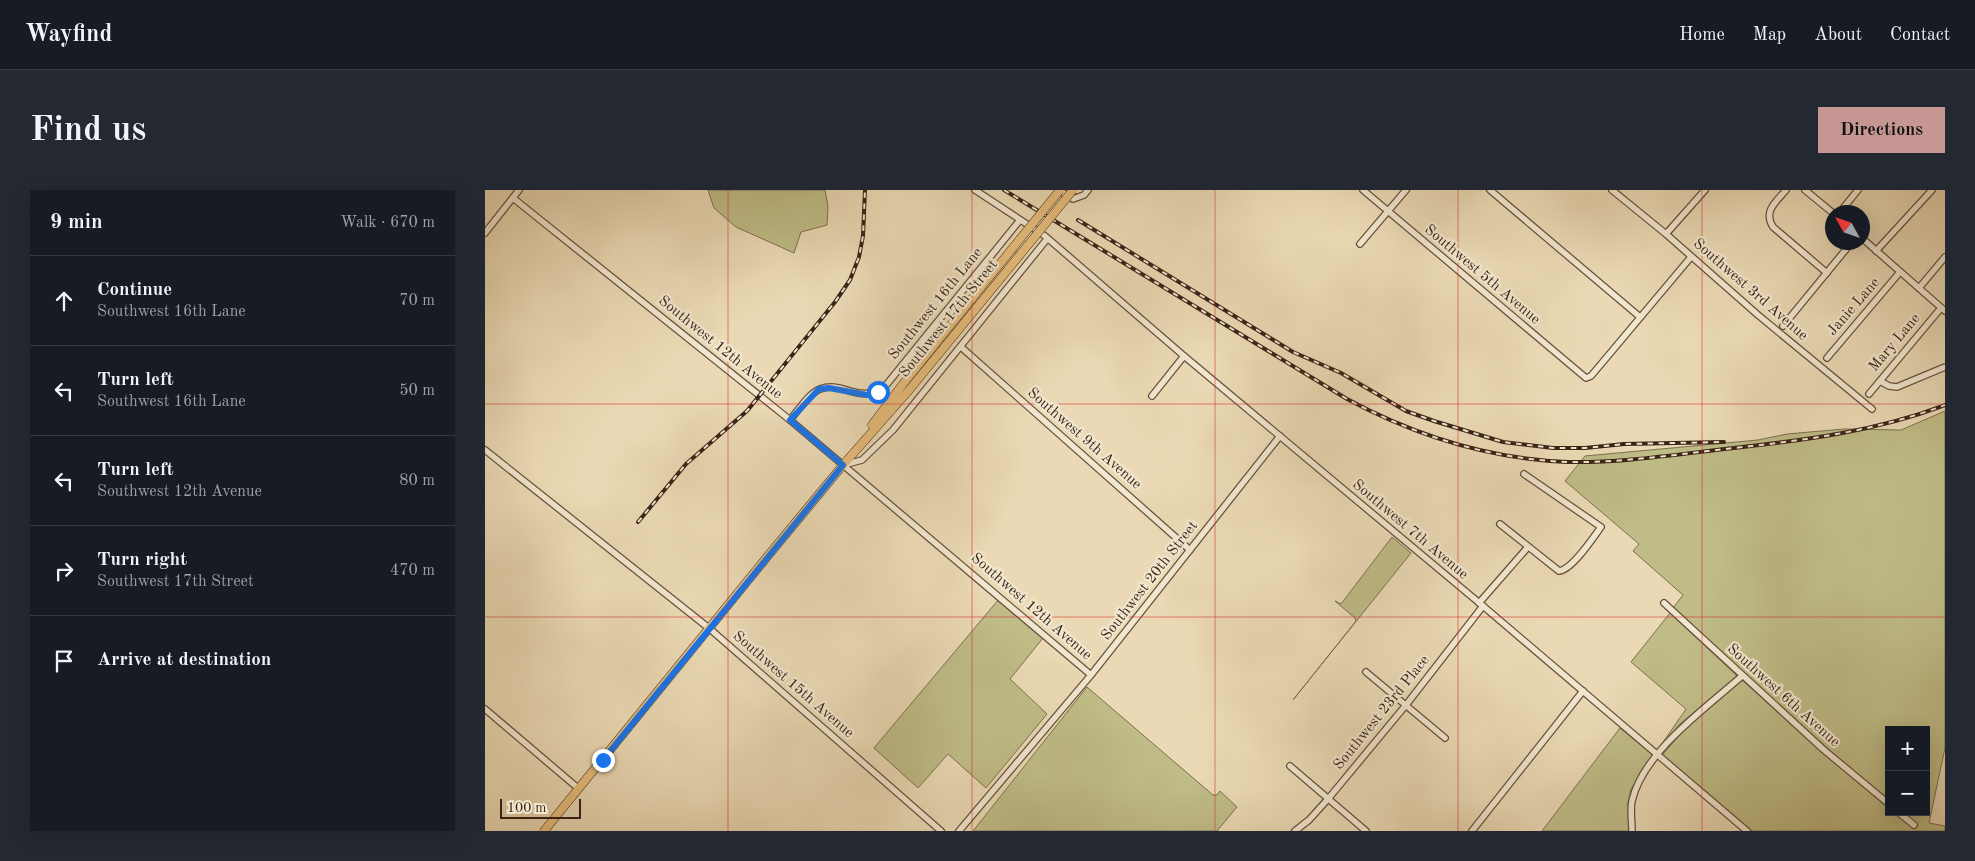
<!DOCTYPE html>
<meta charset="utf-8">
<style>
body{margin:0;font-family:"Old Standard TT",serif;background:#242831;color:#f1f3f6}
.controls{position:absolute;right:15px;bottom:15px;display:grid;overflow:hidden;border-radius:0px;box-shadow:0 5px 20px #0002}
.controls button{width:45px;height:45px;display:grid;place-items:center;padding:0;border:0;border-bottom:1px solid #363941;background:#171b24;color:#f1f3f6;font:25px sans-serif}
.compass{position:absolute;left:1340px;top:15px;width:45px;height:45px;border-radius:50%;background:#171b24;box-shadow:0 5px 20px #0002;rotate:310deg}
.scale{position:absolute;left:15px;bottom:12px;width:81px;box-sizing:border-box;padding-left:5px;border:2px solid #3a2416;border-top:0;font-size:14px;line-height:18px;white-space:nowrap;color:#3a2416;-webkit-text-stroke:4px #f1e6ce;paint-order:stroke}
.stop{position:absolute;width:15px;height:15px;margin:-11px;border:4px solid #1a73e8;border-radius:50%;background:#fff}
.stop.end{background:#1a73e8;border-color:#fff;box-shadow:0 1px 5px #0008}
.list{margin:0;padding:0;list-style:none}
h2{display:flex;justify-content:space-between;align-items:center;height:65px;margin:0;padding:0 20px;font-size:21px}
h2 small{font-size:16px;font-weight:400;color:#9ea1a6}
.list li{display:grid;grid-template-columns:32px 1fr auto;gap:15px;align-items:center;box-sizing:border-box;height:90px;padding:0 20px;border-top:1px solid #363941}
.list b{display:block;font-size:19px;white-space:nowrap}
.list p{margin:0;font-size:16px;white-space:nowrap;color:#9ea1a6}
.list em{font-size:16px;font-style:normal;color:#9ea1a6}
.icon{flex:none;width:28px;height:28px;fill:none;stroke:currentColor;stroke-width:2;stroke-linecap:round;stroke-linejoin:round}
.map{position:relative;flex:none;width:1460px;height:641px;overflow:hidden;border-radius:0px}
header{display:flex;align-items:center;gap:30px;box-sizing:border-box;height:70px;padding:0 25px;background:#171b24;border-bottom:1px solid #363941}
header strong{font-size:24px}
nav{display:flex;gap:28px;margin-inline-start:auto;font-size:18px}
.intro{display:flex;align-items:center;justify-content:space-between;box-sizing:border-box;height:120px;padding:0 30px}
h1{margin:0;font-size:35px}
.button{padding:12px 22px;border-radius:0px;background:#c59692;color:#111;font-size:18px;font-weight:700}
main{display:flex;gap:30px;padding:0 30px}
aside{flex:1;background:#171b24;border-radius:0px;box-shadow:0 5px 20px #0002}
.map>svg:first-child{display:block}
.green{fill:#bfbc87;stroke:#7c704e}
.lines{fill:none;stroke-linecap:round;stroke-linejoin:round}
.minor-casing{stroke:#66513e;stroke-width:8}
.major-casing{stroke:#3a2416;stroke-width:9}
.minor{stroke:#f1e6ce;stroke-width:5.5}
.major{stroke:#e5bc7a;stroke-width:8}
.rail-casing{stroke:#3a2416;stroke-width:4}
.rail{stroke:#f1e6ce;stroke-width:2;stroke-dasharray:5.5;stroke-linecap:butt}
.major-bridge-casing{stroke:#3a2416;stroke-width:9;stroke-linecap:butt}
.major-bridge{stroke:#e5bc7a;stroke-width:8}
.route{stroke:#1a73e8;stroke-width:6}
.grid{fill:none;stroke:#d62828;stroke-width:1;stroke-opacity:0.55}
.labels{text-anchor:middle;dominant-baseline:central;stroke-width:4.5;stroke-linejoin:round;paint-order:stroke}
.street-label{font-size:15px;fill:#3a2416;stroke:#f1e6ce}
</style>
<header>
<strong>Wayfind</strong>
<nav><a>Home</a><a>Map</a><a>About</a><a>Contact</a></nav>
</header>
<div class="intro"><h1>Find us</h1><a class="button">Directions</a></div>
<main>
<aside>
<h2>9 min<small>Walk · 670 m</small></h2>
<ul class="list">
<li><svg class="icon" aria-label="ahead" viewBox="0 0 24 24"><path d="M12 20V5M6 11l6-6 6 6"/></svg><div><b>Continue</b><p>Southwest 16th Lane</p></div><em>70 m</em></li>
<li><svg class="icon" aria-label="left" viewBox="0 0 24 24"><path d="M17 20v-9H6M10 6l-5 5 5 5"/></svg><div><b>Turn left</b><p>Southwest 16th Lane</p></div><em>50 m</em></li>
<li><svg class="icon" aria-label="left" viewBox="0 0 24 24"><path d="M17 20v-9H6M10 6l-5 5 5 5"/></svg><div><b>Turn left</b><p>Southwest 12th Avenue</p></div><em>80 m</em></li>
<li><svg class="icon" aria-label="right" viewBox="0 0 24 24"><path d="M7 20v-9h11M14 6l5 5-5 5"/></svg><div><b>Turn right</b><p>Southwest 17th Street</p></div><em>470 m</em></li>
<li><svg class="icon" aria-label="arrive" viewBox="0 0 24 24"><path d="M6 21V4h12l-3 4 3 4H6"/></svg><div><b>Arrive at destination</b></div></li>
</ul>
</aside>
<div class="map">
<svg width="1460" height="641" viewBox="0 0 1460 641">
<rect width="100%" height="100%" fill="#ead9b4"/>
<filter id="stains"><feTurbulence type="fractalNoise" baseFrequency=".004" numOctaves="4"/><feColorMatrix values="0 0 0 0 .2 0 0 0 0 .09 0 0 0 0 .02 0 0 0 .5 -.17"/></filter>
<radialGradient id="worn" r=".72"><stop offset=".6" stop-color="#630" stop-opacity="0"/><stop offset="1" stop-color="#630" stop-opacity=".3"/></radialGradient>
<!-- green -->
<g class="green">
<path d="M 223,0 L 340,0 L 343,16 L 342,35 L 316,42 L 309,63 L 251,37 L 229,18 Z"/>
<path d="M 1460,221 L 1460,558 L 1444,633 L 1460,636 L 1460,641 L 1267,641 L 1177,565 L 1200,539 L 1257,490 L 1337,562 L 1404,618 L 1404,622 L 1409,622 L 1429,639 L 1433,635 L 1418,622 L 1441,622 L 1441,540 L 1404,540 L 1404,611 L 1341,558 L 1188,418 L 1198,405 L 1148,361 L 1154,354 L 1080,291 L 1100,266 L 1273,250 L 1302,244 L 1359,239 L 1416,240 Z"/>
<path d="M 907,347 L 926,363 L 808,510 L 871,431 L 870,428 L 850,411 L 856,414 Z"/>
<path d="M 514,409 L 558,448 L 525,489 L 562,524 L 501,598 L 463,564 L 433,598 L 389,558 Z"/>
<path d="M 1185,423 L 1252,486 L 1195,534 L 1172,561 L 1201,519 L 1146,472 Z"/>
<path d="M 602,497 L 728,605 L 732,605 L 735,601 L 752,617 L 732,641 L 488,641 Z"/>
<path d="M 1135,538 L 1168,565 L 1146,599 L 1143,613 L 1145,641 L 1057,641 Z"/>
</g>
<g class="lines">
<defs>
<g id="minor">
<path d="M 490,0 L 560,46 L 699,166 L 998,416 L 1262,641"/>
<path d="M 573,0 L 588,9 L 599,5 L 603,0"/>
<path d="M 878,0 L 1101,188 L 1106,186 L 1206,67"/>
<path d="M 1005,0 L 1155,127"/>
<path d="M 1127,0 L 1181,44 L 1273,125 L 1387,219"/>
<path d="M 1301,0 C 1291,12 1278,21 1288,37 L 1342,83"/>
<path d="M 1320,0 L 1348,23"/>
<path d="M 28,8 L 305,230 L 606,485"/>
<path d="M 1355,22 L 1373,0"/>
<path d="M 0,43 L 34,0"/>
<path d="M 1181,44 L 1220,0"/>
<path d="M 1378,49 L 1460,121"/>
<path d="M 875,54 L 921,0"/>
<path d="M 1391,61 L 1447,0"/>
<path d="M 1434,98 L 1460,67"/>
<path d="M 1298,136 L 1367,52"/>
<path d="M 476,157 L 705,360"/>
<path d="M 1342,168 L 1415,82"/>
<path d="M 1395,191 L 1404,196 L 1412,197 L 1460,177"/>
<path d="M 1384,204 L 1456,118"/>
<path d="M 667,206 L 699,166"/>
<path d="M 305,230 C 313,221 324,203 335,199 C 360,190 374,217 402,194 L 535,30"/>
<path d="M 0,260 L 225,439 L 456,641"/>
<path d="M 358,275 L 377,270 L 408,240 L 562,49"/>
<path d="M 1015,334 L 1074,381 C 1087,380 1108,348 1116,337 L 1039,284"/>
<path d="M 994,413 L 1043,357"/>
<path d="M 1179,413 L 1339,560 L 1404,614"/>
<path d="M 881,482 L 960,548"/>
<path d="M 0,519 L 94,599"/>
<path d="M 805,576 L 881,641"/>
<path d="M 1413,622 L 1429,635"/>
<path d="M 474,641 L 606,485 L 795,246"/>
<path d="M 810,641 L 824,630 L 843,609 L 921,515 L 998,416"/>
<path d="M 987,641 L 1098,501"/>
<path d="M 1147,641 C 1147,631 1145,620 1147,611 C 1158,562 1221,518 1257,486"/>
</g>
<g id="major">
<path d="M 387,235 L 418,194 L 535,49"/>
<path d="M 59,641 L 282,367 L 358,275 L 425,199 L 543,55"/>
</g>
</defs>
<!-- minor casing -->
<use href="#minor" class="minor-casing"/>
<!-- major casing -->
<use href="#major" class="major-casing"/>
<!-- minor -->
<use href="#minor" class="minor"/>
<!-- major -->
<use href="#major" class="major"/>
<defs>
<g id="rail">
<path d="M 519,0 L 862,209 C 931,246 1004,269 1083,272 C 1138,273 1194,264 1249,258 C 1322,250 1391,241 1460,215"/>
<path d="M 593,30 L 808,162 L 856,183 L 921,221 L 949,231 L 1018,252 L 1068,258 L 1100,258 L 1139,254 L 1239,252"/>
<path d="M 153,332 L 201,274 L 262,221 L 350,112 L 365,90 L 374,67 L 378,46 L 380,0"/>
</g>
</defs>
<!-- rail casing -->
<use href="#rail" class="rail-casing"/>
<!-- rail -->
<use href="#rail" class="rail"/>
<defs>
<g id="major-bridge">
<path d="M 535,49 L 575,0"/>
<path d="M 543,55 L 588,0"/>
</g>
</defs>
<!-- major-bridge casing -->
<use href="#major-bridge" class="major-bridge-casing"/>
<!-- major-bridge -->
<use href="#major-bridge" class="major-bridge"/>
</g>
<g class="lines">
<!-- route -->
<path class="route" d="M 118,570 L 358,275 L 305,230 L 334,199 L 344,198 L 382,205 L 393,202"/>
</g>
<!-- grid -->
<path class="grid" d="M 243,0 L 243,641M 487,0 L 487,641M 730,0 L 730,641M 973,0 L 973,641M 1217,0 L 1217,641M 0,214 L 1460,214M 0,427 L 1460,427"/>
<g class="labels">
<!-- street labels -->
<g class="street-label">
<text transform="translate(997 85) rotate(40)">Southwest 5th Avenue</text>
<text transform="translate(1265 100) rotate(41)">Southwest 3rd Avenue</text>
<text transform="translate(451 114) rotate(-51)">Southwest 16th Lane</text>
<text transform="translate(1369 117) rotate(-49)">Janie Lane</text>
<text transform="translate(464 129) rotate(-51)">Southwest 17th Street</text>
<text transform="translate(1410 153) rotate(-50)">Mary Lane</text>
<text transform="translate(235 158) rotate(39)">Southwest 12th Avenue</text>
<text transform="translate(599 249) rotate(41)">Southwest 9th Avenue</text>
<text transform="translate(925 340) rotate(40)">Southwest 7th Avenue</text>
<text transform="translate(665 391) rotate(-52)">Southwest 20th Street</text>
<text transform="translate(546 417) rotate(41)">Southwest 12th Avenue</text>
<text transform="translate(308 495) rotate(41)">Southwest 15th Avenue</text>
<text transform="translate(1298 506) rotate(42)">Southwest 6th Avenue</text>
<text transform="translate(897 523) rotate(-51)">Southwest 23rd Place</text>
</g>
</g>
<rect width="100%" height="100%" filter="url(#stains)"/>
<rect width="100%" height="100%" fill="url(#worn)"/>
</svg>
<div class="controls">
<button>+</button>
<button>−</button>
</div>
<svg class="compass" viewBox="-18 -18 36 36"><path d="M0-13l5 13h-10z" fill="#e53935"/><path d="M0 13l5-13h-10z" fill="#9ea1a6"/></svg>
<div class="scale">100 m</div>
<div class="stop" style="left:393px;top:202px"></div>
<div class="stop end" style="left:118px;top:570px"></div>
</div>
</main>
